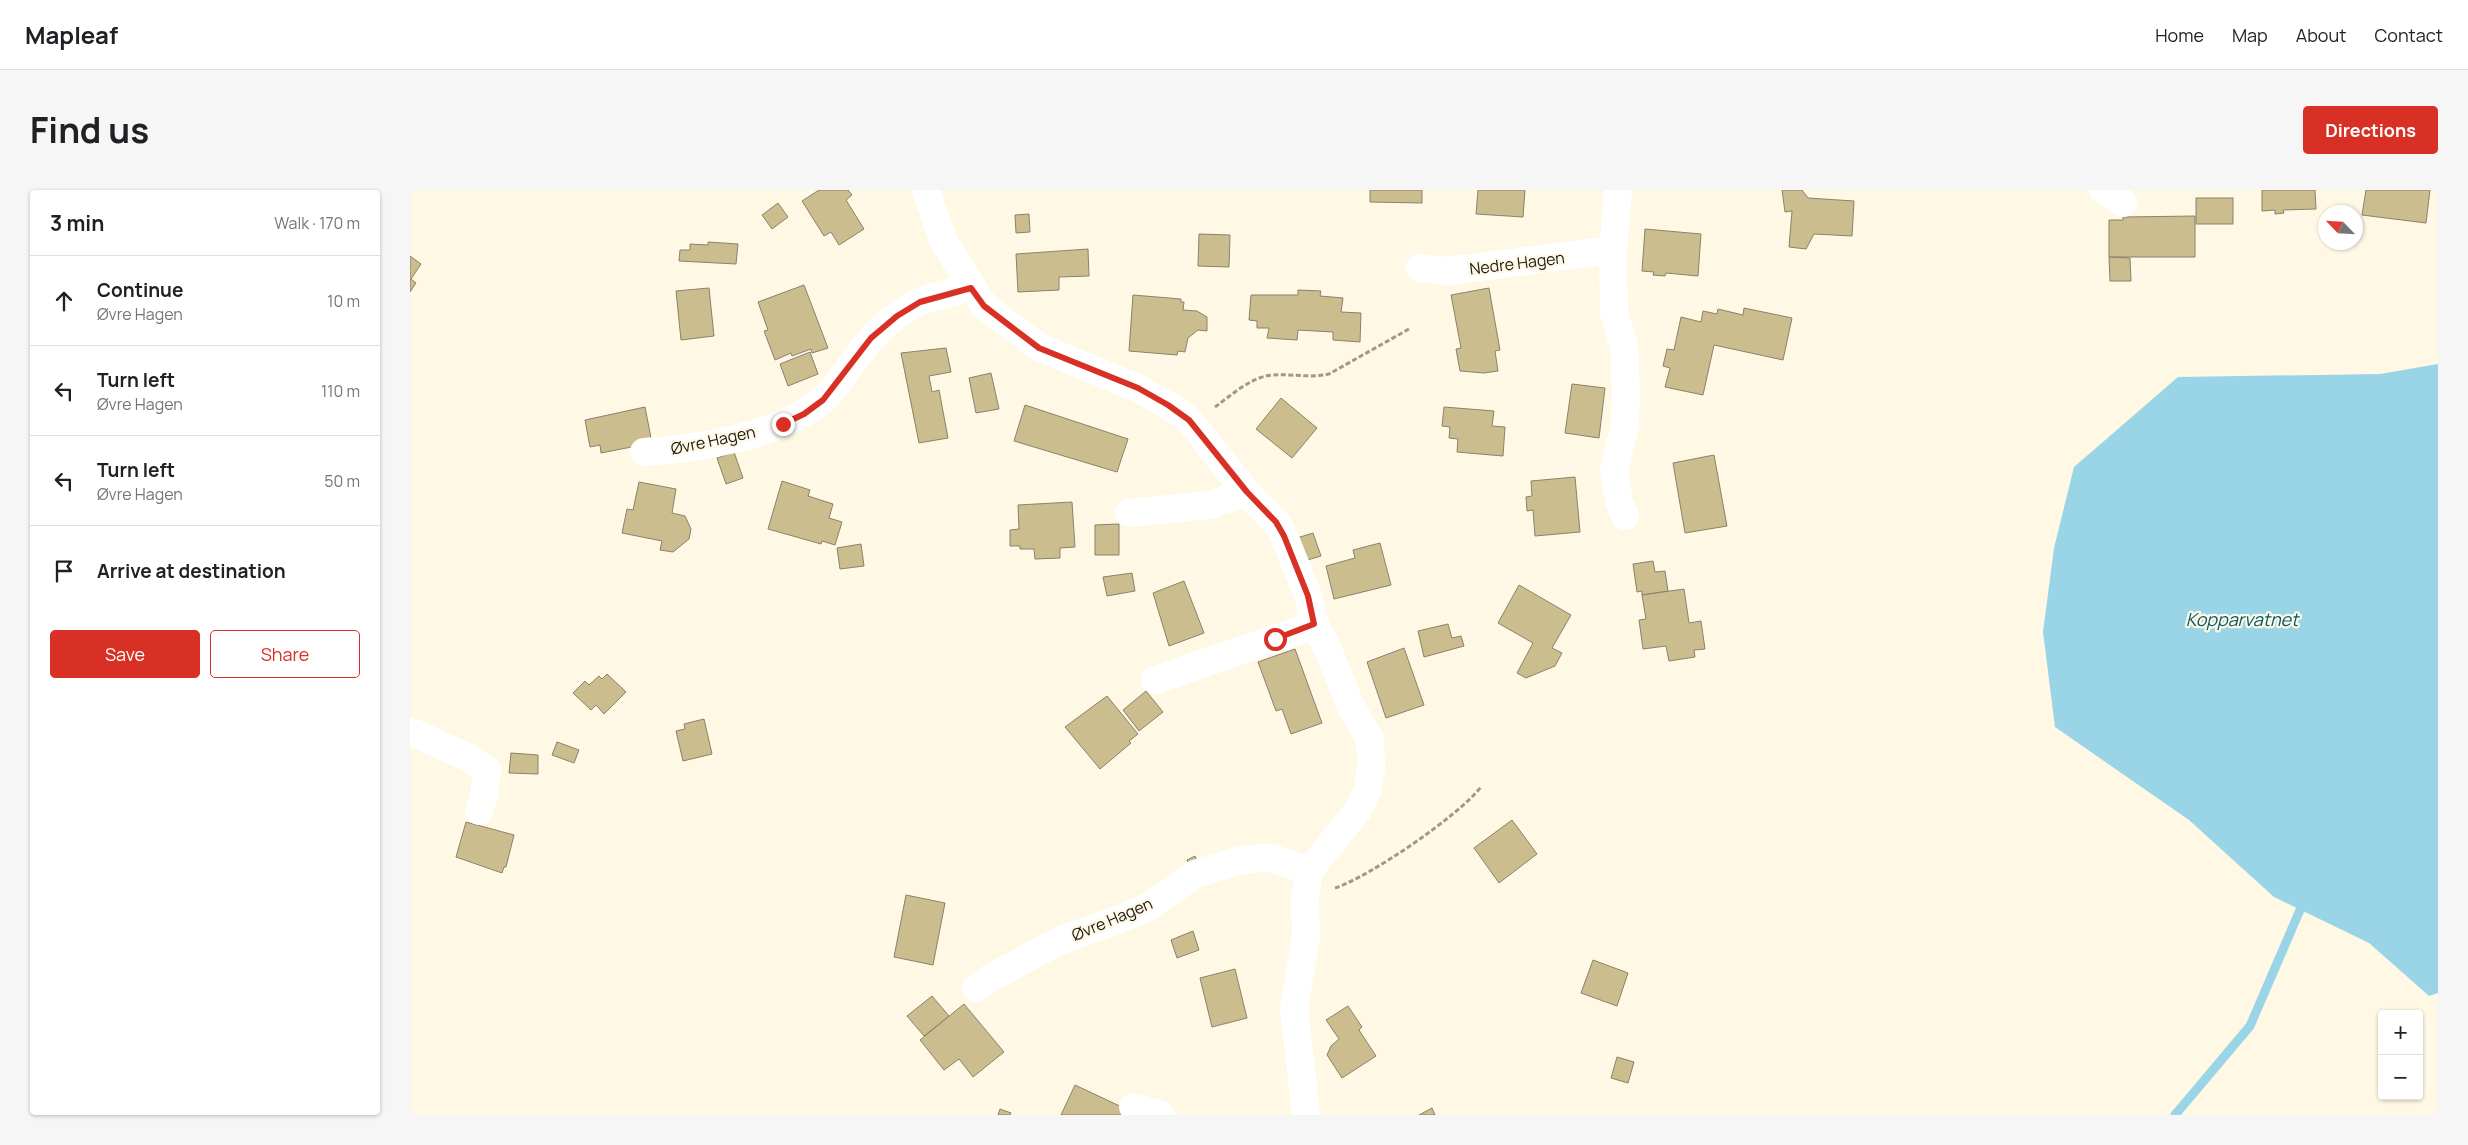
<!DOCTYPE html>
<meta charset="utf-8">
<style>
body{margin:0;font-family:Manrope,sans-serif;background:#f6f6f6;color:#202124}
.controls{position:absolute;right:15px;bottom:15px;display:grid;overflow:hidden;border-radius:5px;box-shadow:0 1px 4px #0004}
.controls button{width:45px;height:45px;display:grid;place-items:center;padding:0;border:0;border-bottom:1px solid #e0e0e0;background:#fff;color:#202124;font:25px sans-serif}
.compass{position:absolute;left:1908px;top:15px;width:45px;height:45px;border-radius:50%;background:#fff;box-shadow:0 1px 4px #0004;rotate:295deg}
.stop{position:absolute;width:15px;height:15px;margin:-11px;border:4px solid #d93025;border-radius:50%;background:#fff}
.stop.end{background:#d93025;border-color:#fff;box-shadow:0 1px 5px #0008}
.list{margin:0;padding:0;list-style:none}
h2{display:flex;justify-content:space-between;align-items:center;height:65px;margin:0;padding:0 20px;font-size:21px}
h2 small{font-size:16px;font-weight:400;color:#757577}
.list li{display:grid;grid-template-columns:32px 1fr auto;gap:15px;align-items:center;box-sizing:border-box;height:90px;padding:0 20px;border-top:1px solid #e0e0e0}
.list b{display:block;font-size:19px;white-space:nowrap}
.list p{margin:0;font-size:16px;white-space:nowrap;color:#757577}
.list em{font-size:16px;font-style:normal;color:#757577}
.actions{display:flex;gap:10px;padding:15px 20px}
.actions a{flex:1;padding:11px 0;border:1px solid #d93025;border-radius:5px;text-align:center;font-size:18px;color:#d93025}
.actions .main{background:#d93025;color:#fff}
.icon{flex:none;width:28px;height:28px;fill:none;stroke:currentColor;stroke-width:2;stroke-linecap:round;stroke-linejoin:round}
.map{position:relative;flex:none;width:2028px;height:925px;overflow:hidden;border-radius:5px}
header{display:flex;align-items:center;gap:30px;box-sizing:border-box;height:70px;padding:0 25px;background:#fff;border-bottom:1px solid #e0e0e0}
header strong{font-size:24px}
nav{display:flex;gap:28px;margin-inline-start:auto;font-size:18px}
.intro{display:flex;align-items:center;justify-content:space-between;box-sizing:border-box;height:120px;padding:0 30px}
h1{margin:0;font-size:35px}
.button{padding:12px 22px;border-radius:5px;background:#d93025;color:#fff;font-size:18px;font-weight:700}
main{display:flex;gap:30px;padding:0 30px}
aside{flex:1;background:#fff;border-radius:5px;box-shadow:0 1px 4px #0004}
.map>svg:first-child{display:block}
.water{fill:#99d5e6}
.lines{fill:none;stroke-linecap:round;stroke-linejoin:round}
.stream{stroke:#99d5e6;stroke-width:9}
.building{fill:#cbbd8d;stroke:#89826d}
.path{stroke:#9e9a8b;stroke-width:3;stroke-dasharray:5 2.5;stroke-linecap:butt}
.minor{stroke:#fff;stroke-width:28}
.route{stroke:#d93025;stroke-width:6}
.labels{text-anchor:middle;dominant-baseline:central;stroke-width:4.5;stroke-linejoin:round;paint-order:stroke}
.street-label{font-size:16px;fill:#1d1a12;stroke:#fef8e5}
.water-label{font-size:18px;font-style:italic;fill:#045b6d;stroke:#fef8e5}
</style>
<header>
<strong>Mapleaf</strong>
<nav><a>Home</a><a>Map</a><a>About</a><a>Contact</a></nav>
</header>
<div class="intro"><h1>Find us</h1><a class="button">Directions</a></div>
<main>
<aside>
<h2>3 min<small>Walk · 170 m</small></h2>
<ul class="list">
<li><svg class="icon" aria-label="ahead" viewBox="0 0 24 24"><path d="M12 20V5M6 11l6-6 6 6"/></svg><div><b>Continue</b><p>Øvre Hagen</p></div><em>10 m</em></li>
<li><svg class="icon" aria-label="left" viewBox="0 0 24 24"><path d="M17 20v-9H6M10 6l-5 5 5 5"/></svg><div><b>Turn left</b><p>Øvre Hagen</p></div><em>110 m</em></li>
<li><svg class="icon" aria-label="left" viewBox="0 0 24 24"><path d="M17 20v-9H6M10 6l-5 5 5 5"/></svg><div><b>Turn left</b><p>Øvre Hagen</p></div><em>50 m</em></li>
<li><svg class="icon" aria-label="arrive" viewBox="0 0 24 24"><path d="M6 21V4h12l-3 4 3 4H6"/></svg><div><b>Arrive at destination</b></div></li>
</ul>
<div class="actions"><a class="main">Save</a><a>Share</a></div>
</aside>
<div class="map">
<svg width="2028" height="925" viewBox="0 0 2028 925">
<rect width="100%" height="100%" fill="#fef8e5"/>
<!-- water -->
<path class="water" d="M 2028,174 L 2028,803 L 2019,806 L 1959,753 L 1864,707 L 1779,630 L 1645,537 L 1633,442 L 1644,358 L 1664,277 L 1768,187 L 1970,184 Z"/>
<g class="lines">
<!-- stream -->
<path class="stream" d="M 1765,925 L 1840,836 L 1890,720"/>
</g>
<!-- building -->
<g class="building">
<path d="M 409,0 L 438,0 L 442,5 L 436,10 L 454,39 L 429,55 L 421,42 L 414,46 L 392,11 Z"/>
<path d="M 960,0 L 1012,0 L 1012,13 L 960,12 Z"/>
<path d="M 1068,0 L 1115,0 L 1113,27 L 1066,24 Z"/>
<path d="M 1372,0 L 1392,0 L 1398,8 L 1444,11 L 1442,46 L 1404,44 L 1396,59 L 1379,57 L 1382,21 L 1375,22 Z"/>
<path d="M 1852,0 L 1905,0 L 1906,19 L 1873,20 L 1874,23 L 1865,24 L 1865,20 L 1852,21 Z"/>
<path d="M 1956,0 L 2020,0 L 2016,33 L 1952,25 Z"/>
<rect x="1786" y="8" width="37" height="26"/>
<path d="M 368,13 L 378,27 L 362,39 L 352,25 Z"/>
<path d="M 619,24 L 620,42 L 606,43 L 605,25 Z"/>
<path d="M 1785,26 L 1785,67 L 1699,67 L 1699,30 L 1713,30 L 1713,27 Z"/>
<path d="M 1235,39 L 1291,44 L 1288,86 L 1256,83 L 1255,86 L 1243,85 L 1244,82 L 1232,81 Z"/>
<path d="M 789,44 L 820,45 L 819,77 L 788,76 Z"/>
<path d="M 298,52 L 328,54 L 326,74 L 269,71 L 270,60 L 280,60 L 280,54 L 298,55 Z"/>
<path d="M 678,59 L 679,86 L 649,87 L 649,100 L 608,102 L 606,64 Z"/>
<path d="M 0,66 L 11,74 L 1,89 L 6,93 L 0,102 Z"/>
<path d="M 1699,67 L 1720,68 L 1721,91 L 1700,91 Z"/>
<path d="M 394,95 L 418,158 L 402,163 L 401,159 L 382,166 L 381,163 L 365,170 L 354,141 L 358,140 L 348,112 Z"/>
<path d="M 299,98 L 304,146 L 271,150 L 266,101 Z"/>
<path d="M 1079,98 L 1090,160 L 1085,161 L 1088,181 L 1074,183 L 1050,181 L 1046,159 L 1051,158 L 1041,105 Z"/>
<path d="M 888,100 L 911,101 L 910,106 L 933,108 L 931,122 L 951,123 L 950,152 L 923,150 L 923,142 L 888,140 L 887,150 L 857,148 L 859,138 L 847,138 L 847,131 L 839,130 L 841,105 L 888,105 Z"/>
<path d="M 723,105 L 771,109 L 771,112 L 774,112 L 773,120 L 787,121 L 797,127 L 797,141 L 788,140 L 778,148 L 775,162 L 768,161 L 767,165 L 719,161 Z"/>
<path d="M 1334,118 L 1382,128 L 1373,170 L 1304,155 L 1293,205 L 1255,197 L 1260,178 L 1253,176 L 1257,159 L 1264,160 L 1271,127 L 1291,132 L 1293,121 L 1307,124 L 1308,119 L 1333,125 Z"/>
<path d="M 536,158 L 541,182 L 519,186 L 522,202 L 529,200 L 538,248 L 509,253 L 491,163 Z"/>
<path d="M 400,162 L 408,184 L 378,196 L 370,174 Z"/>
<path d="M 581,183 L 589,219 L 566,223 L 559,188 Z"/>
<path d="M 1162,194 L 1195,198 L 1189,248 L 1155,243 Z"/>
<path d="M 871,208 L 907,238 L 882,268 L 846,239 Z"/>
<path d="M 615,215 L 718,249 L 707,282 L 604,251 Z"/>
<path d="M 235,217 L 242,253 L 191,263 L 190,255 L 180,257 L 175,230 Z"/>
<path d="M 1034,217 L 1084,221 L 1082,236 L 1095,237 L 1093,266 L 1047,262 L 1048,249 L 1039,248 L 1040,237 L 1032,236 Z"/>
<path d="M 324,262 L 333,288 L 316,294 L 307,268 Z"/>
<path d="M 1304,265 L 1317,336 L 1275,343 L 1263,273 Z"/>
<path d="M 1165,287 L 1170,342 L 1125,346 L 1123,320 L 1117,321 L 1116,307 L 1122,306 L 1121,291 Z"/>
<path d="M 372,291 L 400,300 L 398,306 L 423,314 L 419,328 L 432,332 L 425,355 L 412,351 L 411,354 L 358,339 Z"/>
<path d="M 229,292 L 266,299 L 262,323 L 275,326 L 281,339 L 279,349 L 263,362 L 250,360 L 252,351 L 212,343 L 217,319 L 223,320 Z"/>
<path d="M 662,312 L 665,357 L 650,358 L 650,368 L 625,369 L 624,359 L 610,359 L 610,356 L 600,356 L 600,340 L 609,339 L 608,315 Z"/>
<path d="M 709,334 L 709,365 L 685,365 L 685,335 Z"/>
<path d="M 903,343 L 911,366 L 894,371 L 887,348 Z"/>
<path d="M 970,353 L 981,395 L 924,409 L 916,376 L 945,368 L 943,360 Z"/>
<path d="M 451,354 L 454,376 L 430,379 L 427,358 Z"/>
<path d="M 1243,371 L 1245,382 L 1255,381 L 1258,401 L 1232,405 L 1232,401 L 1227,402 L 1223,374 Z"/>
<path d="M 722,383 L 725,401 L 697,406 L 693,387 Z"/>
<path d="M 774,391 L 794,443 L 759,456 L 743,403 Z"/>
<path d="M 1109,395 L 1161,425 L 1142,458 L 1152,463 L 1145,476 L 1116,488 L 1107,483 L 1123,453 L 1088,433 Z"/>
<path d="M 1274,399 L 1279,433 L 1291,431 L 1295,459 L 1284,460 L 1285,467 L 1259,471 L 1256,456 L 1233,459 L 1229,430 L 1236,429 L 1232,405 Z"/>
<path d="M 1038,434 L 1042,448 L 1051,446 L 1054,456 L 1014,467 L 1008,441 Z"/>
<path d="M 994,458 L 1014,515 L 976,528 L 957,472 Z"/>
<path d="M 885,459 L 912,533 L 881,544 L 872,519 L 866,521 L 848,472 Z"/>
<path d="M 197,484 L 216,502 L 194,524 L 186,515 L 181,520 L 163,503 L 175,491 L 179,495 L 189,486 L 192,489 Z"/>
<path d="M 736,501 L 753,522 L 729,541 L 713,520 Z"/>
<path d="M 697,506 L 728,544 L 719,551 L 721,553 L 690,579 L 655,537 Z"/>
<path d="M 294,529 L 302,564 L 273,571 L 266,541 L 275,539 L 274,534 Z"/>
<path d="M 147,552 L 169,560 L 164,573 L 142,565 Z"/>
<path d="M 101,563 L 128,565 L 128,584 L 99,583 Z"/>
<path d="M 1102,630 L 1127,664 L 1089,693 L 1064,658 Z"/>
<path d="M 56,632 L 104,645 L 96,677 L 94,677 L 92,683 L 46,667 Z"/>
<path d="M 785,666 L 788,673 L 780,677 L 777,670 Z"/>
<path d="M 496,705 L 535,713 L 523,775 L 484,767 Z"/>
<path d="M 783,741 L 789,760 L 767,768 L 761,750 Z"/>
<path d="M 1183,770 L 1218,783 L 1207,816 L 1171,803 Z"/>
<path d="M 825,779 L 837,828 L 802,837 L 790,788 Z"/>
<path d="M 522,806 L 539,826 L 514,846 L 497,826 Z"/>
<path d="M 554,814 L 594,862 L 563,887 L 549,869 L 534,880 L 510,850 Z"/>
<path d="M 938,816 L 952,837 L 949,840 L 966,866 L 932,888 L 917,865 L 921,856 L 929,849 L 916,830 Z"/>
<path d="M 1207,867 L 1224,872 L 1218,893 L 1201,888 Z"/>
<path d="M 665,895 L 716,919 L 713,925 L 651,925 Z"/>
<path d="M 1022,918 L 1025,925 L 1009,925 Z"/>
<path d="M 590,919 L 601,923 L 600,925 L 588,925 Z"/>
</g>
<g class="lines">
<!-- path -->
<g class="path">
<path d="M 805,217 C 820,206 838,190 856,186 C 876,182 898,189 919,184 L 999,139"/>
<path d="M 925,698 C 961,686 1048,626 1071,597"/>
</g>
<!-- minor -->
<g class="minor">
<path d="M 516,0 L 533,50 L 574,116 L 629,157 L 727,198 L 758,215 L 779,230 L 837,303 L 866,332 L 874,346 L 898,406 L 905,435 L 917,457 L 941,517 L 960,549 L 961,578 L 958,599 L 948,620 L 899,681 L 895,707 L 896,747 L 884,818 L 896,925"/>
<path d="M 1208,0 L 1203,63 L 1204,123 L 1214,156 L 1216,202 L 1215,234 L 1204,281 L 1209,312 L 1215,326"/>
<path d="M 1693,0 L 1713,13"/>
<path d="M 1010,78 L 1038,81 L 1187,62 L 1203,63"/>
<path d="M 234,262 C 287,259 369,246 411,211 C 426,199 437,179 449,164 C 465,143 486,123 509,112 C 525,105 544,102 561,98"/>
<path d="M 719,323 L 799,315 L 837,303"/>
<path d="M 745,490 L 905,435"/>
<path d="M 0,541 L 57,567 L 77,580 L 74,605 L 69,621"/>
<path d="M 566,798 L 582,787 L 649,751 L 713,728 L 740,716 L 785,684 L 828,671 L 848,668 L 862,668 L 899,681"/>
<path d="M 723,917 L 751,925"/>
</g>
</g>
<g class="lines">
<!-- route -->
<path class="route" d="M 373,234 L 394,224 L 413,210 L 461,148 L 487,126 L 510,112 L 561,98 L 574,116 L 629,158 L 728,198 L 758,215 L 779,230 L 837,302 L 866,332 L 874,346 L 898,406 L 904,434 L 865,449"/>
</g>
<g class="labels">
<!-- street labels -->
<g class="street-label">
<text transform="translate(1107 73) rotate(-7)">Nedre Hagen</text>
<text transform="translate(303 250) rotate(-12)">Øvre Hagen</text>
<text transform="translate(702 729) rotate(-23)">Øvre Hagen</text>
</g>
<!-- water labels -->
<g class="water-label">
<text x="1832" y="429">Kopparvatnet</text>
</g>
</g>
</svg>
<div class="controls">
<button>+</button>
<button>−</button>
</div>
<svg class="compass" viewBox="-18 -18 36 36"><path d="M0-13l5 13h-10z" fill="#e53935"/><path d="M0 13l5-13h-10z" fill="#757577"/></svg>
<div class="stop" style="left:865px;top:449px"></div>
<div class="stop end" style="left:373px;top:234px"></div>
</div>
</main>
